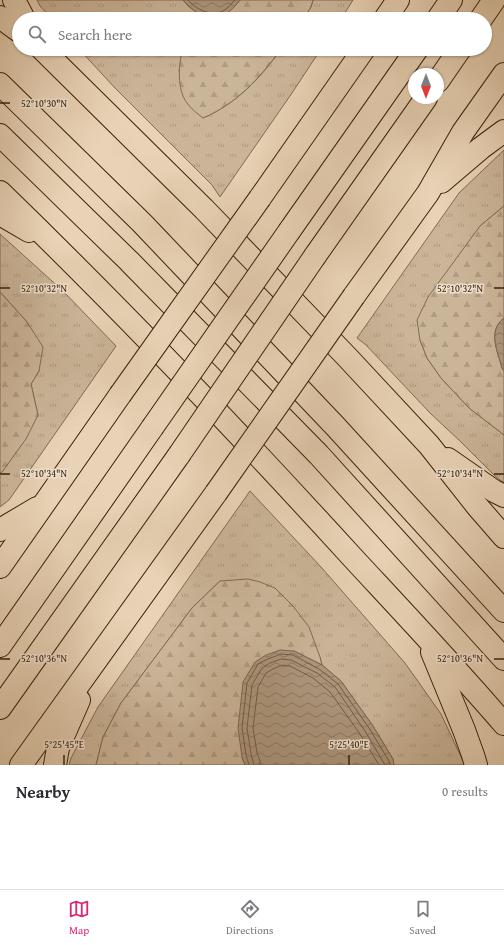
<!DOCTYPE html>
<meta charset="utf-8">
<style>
body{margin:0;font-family:"Gentium Book Plus",serif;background:#f2f2f3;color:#2b2b33}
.compass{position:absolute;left:408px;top:68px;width:36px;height:36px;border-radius:50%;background:#fff;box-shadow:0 1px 3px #0004;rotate:180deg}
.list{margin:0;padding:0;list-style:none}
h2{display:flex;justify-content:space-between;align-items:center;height:52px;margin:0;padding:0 16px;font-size:17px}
h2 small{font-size:13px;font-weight:400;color:#7c7c81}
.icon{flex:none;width:22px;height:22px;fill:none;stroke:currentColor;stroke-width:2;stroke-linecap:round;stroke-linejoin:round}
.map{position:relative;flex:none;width:504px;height:765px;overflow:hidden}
.search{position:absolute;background:#fff;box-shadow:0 1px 3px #0004;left:12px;right:12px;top:12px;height:44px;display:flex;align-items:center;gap:10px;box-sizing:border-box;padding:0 14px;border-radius:22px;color:#7c7c81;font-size:15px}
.sheet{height:124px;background:#fff}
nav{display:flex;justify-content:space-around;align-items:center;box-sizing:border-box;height:56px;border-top:1px solid #e1e1e2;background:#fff;font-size:11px;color:#7c7c81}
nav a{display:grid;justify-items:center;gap:2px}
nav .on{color:#db2777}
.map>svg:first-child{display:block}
.grass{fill:url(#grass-tufts);stroke:#816b53}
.forest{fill:url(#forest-firs);stroke:#816b53}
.water{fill:url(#water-waves);stroke:#7d6750}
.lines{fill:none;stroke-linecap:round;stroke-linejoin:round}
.shore{stroke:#725c45;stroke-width:1}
.highway-casing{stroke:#37210d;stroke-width:24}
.highway{stroke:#e9d3b6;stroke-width:22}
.highway-bridge-casing{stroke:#37210d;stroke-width:24;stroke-linecap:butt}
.highway-bridge{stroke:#e9d3b6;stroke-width:22}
.ticks{fill:none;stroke:#37210d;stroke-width:1.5}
.ticks-label{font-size:10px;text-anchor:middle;fill:#37210d;stroke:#f1e2d0;stroke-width:3;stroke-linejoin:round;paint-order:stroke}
</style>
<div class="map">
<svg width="504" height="765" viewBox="0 0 504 765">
<defs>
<pattern id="grass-tufts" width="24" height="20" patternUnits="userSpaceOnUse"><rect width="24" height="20" fill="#cbb599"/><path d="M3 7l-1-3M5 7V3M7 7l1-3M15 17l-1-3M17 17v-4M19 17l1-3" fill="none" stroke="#af9b83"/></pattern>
<pattern id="forest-firs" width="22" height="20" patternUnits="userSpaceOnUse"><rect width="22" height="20" fill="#cbb599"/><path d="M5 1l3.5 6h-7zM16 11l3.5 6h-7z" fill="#af9b83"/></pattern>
<pattern id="water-waves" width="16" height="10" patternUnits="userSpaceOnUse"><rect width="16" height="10" fill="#ac967d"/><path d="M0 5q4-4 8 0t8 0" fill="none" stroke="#8d7a65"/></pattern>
</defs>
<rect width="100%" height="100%" fill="#e9d3b6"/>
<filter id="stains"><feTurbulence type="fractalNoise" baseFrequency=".005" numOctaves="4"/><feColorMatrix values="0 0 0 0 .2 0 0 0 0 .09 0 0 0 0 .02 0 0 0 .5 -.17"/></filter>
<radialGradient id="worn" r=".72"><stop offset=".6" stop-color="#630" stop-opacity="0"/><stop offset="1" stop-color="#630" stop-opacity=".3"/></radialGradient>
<!-- grass -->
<g class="grass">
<path d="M 37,0 L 183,0 L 188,6 L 196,12 L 193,19 L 52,19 L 40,6 Z"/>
<path d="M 313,0 L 353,0 L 341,19 L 303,19 L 311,7 Z"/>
<path d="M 79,49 L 183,49 L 179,71 L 203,118 C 236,104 261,78 281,49 L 321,49 L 292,93 L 220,197 L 212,185 L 115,88 Z"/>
<path d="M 504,150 L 504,206 L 480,226 L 420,340 L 427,358 L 441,378 L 469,408 L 504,435 L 504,483 L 495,476 L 461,442 L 430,413 L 366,345 L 357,338 L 459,193 Z"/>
<path d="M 0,234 L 63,291 L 116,346 L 9,500 L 0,507 L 0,473 L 2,472 L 38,415 L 31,384 L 39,371 L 27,322 L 0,292 Z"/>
<path d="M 250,491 L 321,567 L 405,663 L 441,714 L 463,761 L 464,765 L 394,765 L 393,759 L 373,726 L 341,681 L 322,665 L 320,657 L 220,581 L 192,608 L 121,703 L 103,737 L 96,765 L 69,765 L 71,758 L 98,707 Z"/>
</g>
<!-- forest -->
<g class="forest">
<path d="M 240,0 L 313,0 L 311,7 L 303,19 L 193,19 L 196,12 L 202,15 L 232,9 Z"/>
<path d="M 183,49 L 281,49 C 260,78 236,104 203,118 C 198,114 191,109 187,103 C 177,90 178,64 183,49 Z"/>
<path d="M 504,206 L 504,318 C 487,331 498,352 502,368 L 504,371 L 504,435 L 469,408 L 441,378 L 427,358 L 420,340 L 417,320 L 428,297 L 480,226 Z"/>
<path d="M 0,292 L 27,322 L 43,347 L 39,371 L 31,384 L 38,415 L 26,439 L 2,472 L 0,473 Z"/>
<path d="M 248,579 L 260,582 L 275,588 L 293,606 L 309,627 L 320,657 L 322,665 L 294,651 L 242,757 L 245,765 L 96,765 L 103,737 L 121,703 L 192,608 L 220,581 Z"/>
</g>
<!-- water -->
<g class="water">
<path d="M 183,0 L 240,0 C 236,5 232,10 227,13 C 211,24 193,12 183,0 Z"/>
<path d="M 504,318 L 504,371 L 502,368 C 498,352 487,331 504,318 Z"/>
<path d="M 280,650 L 294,651 L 322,665 L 341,681 L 373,726 L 393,759 L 394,765 L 245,765 L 242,757 L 238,728 L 243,682 L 255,662 L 266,655 Z"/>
</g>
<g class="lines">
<!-- shore -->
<g class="shore">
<path d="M 188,0 C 196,9 210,17 223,11 C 227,9 231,4 235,0"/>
<path d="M 249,765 L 246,755 L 242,728 L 247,683 L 258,664 L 268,659 L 281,654 L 293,655 L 319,669 L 338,684 L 369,728 L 389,761 L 390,765"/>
<path d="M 254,765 L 251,754 L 247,728 L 252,685 L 262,668 L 270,663 L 281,659 L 291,660 L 317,673 L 335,687 L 365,731 L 385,765"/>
<path d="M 260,765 L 260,761 L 257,753 L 253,728 L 258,687 L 266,673 L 273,669 L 282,665 L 290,666 L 313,678 L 330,692 L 360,734 L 379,765"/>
</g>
<defs>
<g id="highway">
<path d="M 14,0 L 24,19"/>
<path d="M 0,17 L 19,31"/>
<path d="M 385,19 L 398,0"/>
<path d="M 438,19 L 451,0"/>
<path d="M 481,19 L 494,0"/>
<path d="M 42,49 L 204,209 L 347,357 L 429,445 L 477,506 L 504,537"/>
<path d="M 438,81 L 460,49"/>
<path d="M 0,84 L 142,223 L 336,427 L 504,611"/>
<path d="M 0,135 L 129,261 L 319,455 L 504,659"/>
<path d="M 441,182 L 481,148 L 504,131"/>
<path d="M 0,192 C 122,310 239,433 353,558 C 404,613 455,667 504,724"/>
<path d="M 260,198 L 364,49"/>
<path d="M 0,214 L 29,231"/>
<path d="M 290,230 L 417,49"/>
<path d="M 315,256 L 426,98"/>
<path d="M 354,296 L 428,193 L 463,132 L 504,74"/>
<path d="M 448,459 L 494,491 L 504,496"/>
<path d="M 0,530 L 37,508"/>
<path d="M 0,567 L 120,395"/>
<path d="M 0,646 L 152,428"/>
<path d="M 432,652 L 464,730 L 473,755 L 476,765"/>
<path d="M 0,708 L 179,455"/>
<path d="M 21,765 L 216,493"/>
<path d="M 55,765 L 58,748 L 79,700"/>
</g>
</defs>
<!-- highway casing -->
<use href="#highway" class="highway-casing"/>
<!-- highway -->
<use href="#highway" class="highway"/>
<defs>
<g id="highway-bridge">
<path d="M 120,395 L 260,198"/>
<path d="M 152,428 L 290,230"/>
<path d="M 179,455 L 315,256"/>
<path d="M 216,493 L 354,296"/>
</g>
</defs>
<!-- highway-bridge casing -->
<use href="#highway-bridge" class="highway-bridge-casing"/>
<!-- highway-bridge -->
<use href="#highway-bridge" class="highway-bridge"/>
</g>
<!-- ticks -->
<path class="ticks" d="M 0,103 L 10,103M 0,288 L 10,288M 494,288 L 504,288M 0,474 L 10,474M 494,474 L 504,474M 0,659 L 10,659M 494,659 L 504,659M 64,755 L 64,765M 349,755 L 349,765"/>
<g class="ticks-label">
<text x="44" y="107">52°10'30"N</text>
<text x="460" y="292">52°10'32"N</text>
<text x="44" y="292">52°10'32"N</text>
<text x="460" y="477">52°10'34"N</text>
<text x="44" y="477">52°10'34"N</text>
<text x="460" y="662">52°10'36"N</text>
<text x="44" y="662">52°10'36"N</text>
<text x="64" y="748">5°25'45"E</text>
<text x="349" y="748">5°25'40"E</text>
</g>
<rect width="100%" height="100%" filter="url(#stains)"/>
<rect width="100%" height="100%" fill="url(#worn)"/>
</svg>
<svg class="compass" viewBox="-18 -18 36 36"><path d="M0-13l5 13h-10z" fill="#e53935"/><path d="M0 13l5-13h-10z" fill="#7c7c81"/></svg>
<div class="search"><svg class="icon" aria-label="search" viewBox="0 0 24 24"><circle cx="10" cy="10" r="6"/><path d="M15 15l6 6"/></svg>Search here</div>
</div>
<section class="sheet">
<h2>Nearby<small>0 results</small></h2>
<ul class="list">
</ul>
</section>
<nav>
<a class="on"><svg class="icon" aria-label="map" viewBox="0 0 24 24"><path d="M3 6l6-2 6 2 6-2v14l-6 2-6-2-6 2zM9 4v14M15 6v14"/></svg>Map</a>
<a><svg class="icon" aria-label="directions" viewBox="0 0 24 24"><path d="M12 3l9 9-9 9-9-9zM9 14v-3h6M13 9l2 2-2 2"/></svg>Directions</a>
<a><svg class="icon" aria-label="saved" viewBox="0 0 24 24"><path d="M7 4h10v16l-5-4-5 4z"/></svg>Saved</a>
</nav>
